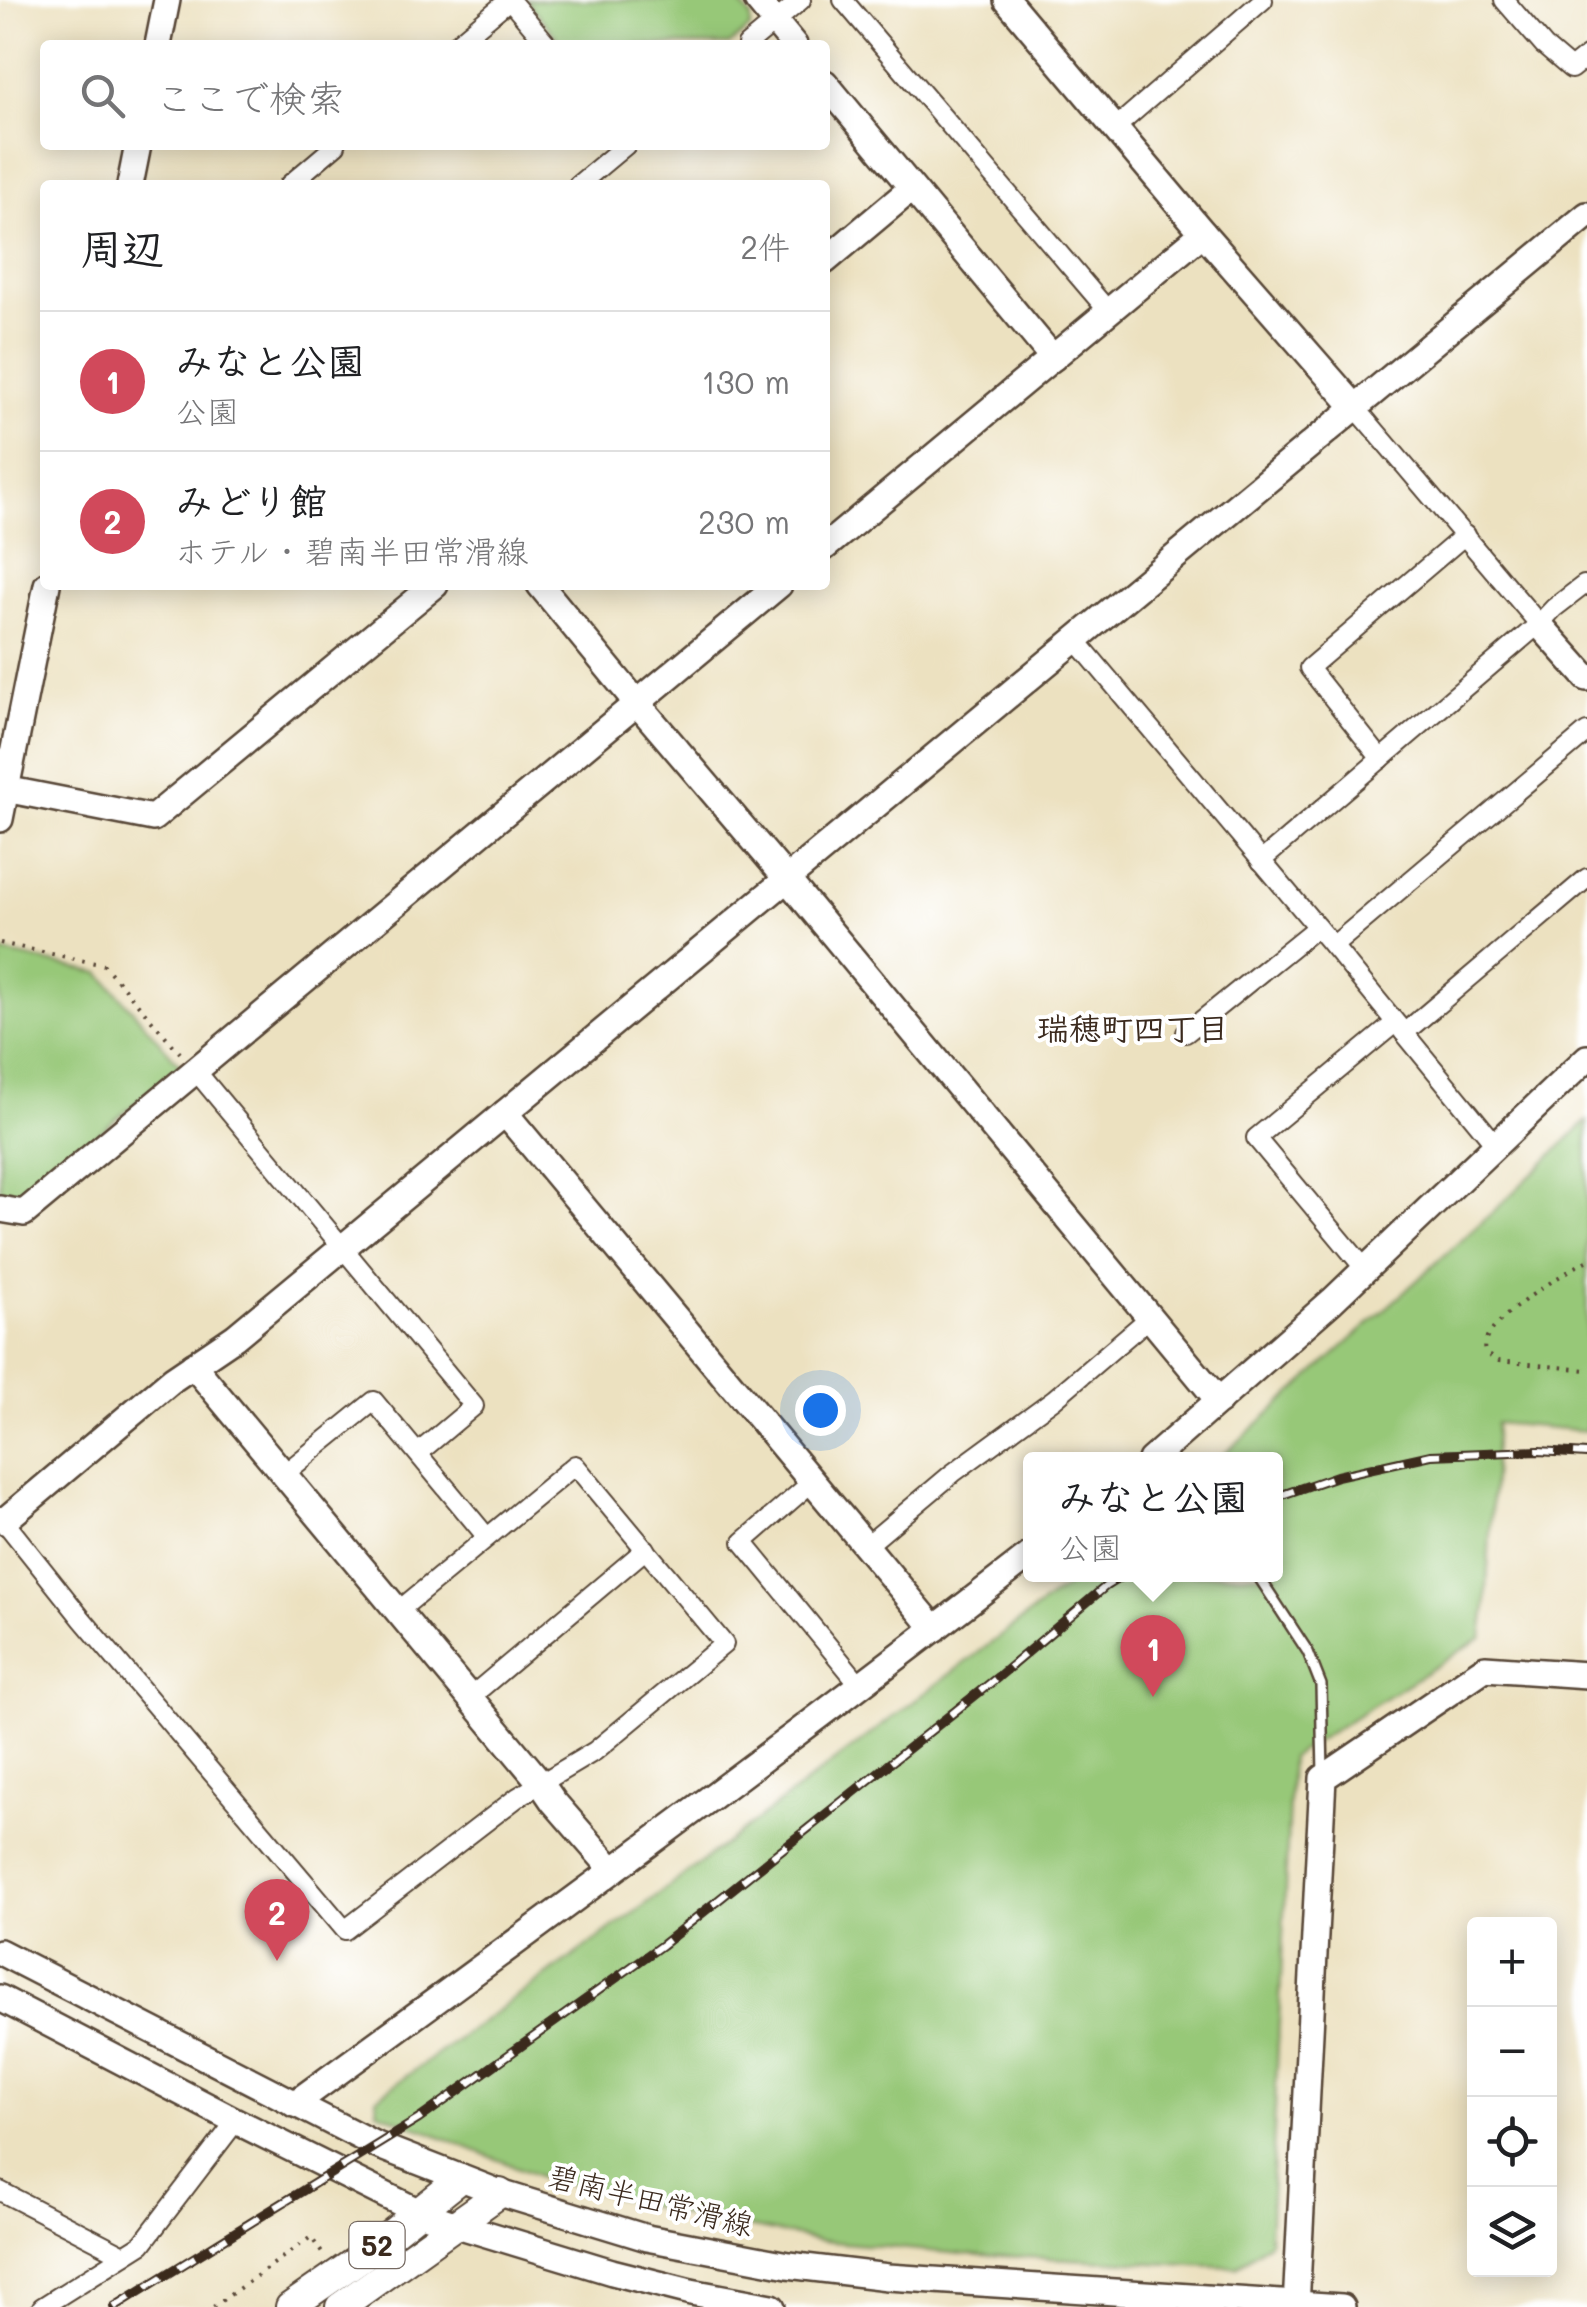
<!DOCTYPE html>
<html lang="ja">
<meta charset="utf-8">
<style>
body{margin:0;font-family:Mali,"Klee One",sans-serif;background:#f2f2f2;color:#202124}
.controls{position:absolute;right:30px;bottom:30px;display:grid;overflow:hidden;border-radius:10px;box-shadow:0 5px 25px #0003}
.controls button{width:90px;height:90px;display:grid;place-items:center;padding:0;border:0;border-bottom:2px solid #e0e0e0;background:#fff;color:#202124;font:50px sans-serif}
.you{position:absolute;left:820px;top:1410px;width:35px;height:35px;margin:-25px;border:8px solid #fff;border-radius:50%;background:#1a73e8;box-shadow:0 0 0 15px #1a73e833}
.badge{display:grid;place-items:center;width:65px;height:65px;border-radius:50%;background:#d1495b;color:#fff;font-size:32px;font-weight:700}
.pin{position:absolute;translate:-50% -82px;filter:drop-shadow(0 2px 5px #0008)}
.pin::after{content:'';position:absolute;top:52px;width:35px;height:30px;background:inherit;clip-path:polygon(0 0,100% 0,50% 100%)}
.popup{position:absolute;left:1023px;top:1452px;width:260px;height:130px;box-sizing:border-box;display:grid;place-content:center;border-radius:10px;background:#fff;filter:drop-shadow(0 2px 8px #0005);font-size:32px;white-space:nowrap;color:#757577}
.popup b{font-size:38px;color:#202124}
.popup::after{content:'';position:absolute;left:50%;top:100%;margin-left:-20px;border:20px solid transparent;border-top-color:#fff}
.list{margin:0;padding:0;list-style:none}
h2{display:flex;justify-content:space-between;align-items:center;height:130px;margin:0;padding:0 40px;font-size:42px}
h2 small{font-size:32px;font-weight:400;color:#757577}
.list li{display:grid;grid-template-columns:65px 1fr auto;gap:30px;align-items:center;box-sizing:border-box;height:140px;padding:0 40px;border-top:2px solid #e0e0e0}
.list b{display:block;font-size:38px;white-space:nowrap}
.list p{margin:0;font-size:32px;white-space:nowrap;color:#757577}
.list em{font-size:32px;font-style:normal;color:#757577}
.icon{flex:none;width:55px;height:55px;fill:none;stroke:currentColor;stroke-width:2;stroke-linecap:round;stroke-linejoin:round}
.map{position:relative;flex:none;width:1587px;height:2307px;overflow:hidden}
.search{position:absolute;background:#fff;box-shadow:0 5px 25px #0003;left:40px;top:40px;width:790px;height:110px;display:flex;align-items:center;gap:25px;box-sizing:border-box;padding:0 35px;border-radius:10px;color:#757577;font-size:38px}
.panel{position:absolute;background:#fff;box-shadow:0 5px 25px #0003;left:40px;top:180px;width:790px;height:410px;border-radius:10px}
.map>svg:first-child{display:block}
.green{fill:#97c878;stroke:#69794b;stroke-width:2.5}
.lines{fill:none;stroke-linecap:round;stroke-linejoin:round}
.lane-casing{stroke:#564536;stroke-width:14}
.street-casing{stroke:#564536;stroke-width:22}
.secondary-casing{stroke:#564536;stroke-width:30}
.primary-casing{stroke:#564536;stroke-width:32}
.path{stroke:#564536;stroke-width:4;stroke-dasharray:2.5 8;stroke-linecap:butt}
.lane{stroke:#fff;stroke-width:9}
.street{stroke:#fff;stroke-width:18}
.secondary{stroke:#fff;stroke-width:25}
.primary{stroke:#fff;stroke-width:28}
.rail-casing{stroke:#3b2a1e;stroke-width:10}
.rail{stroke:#fff;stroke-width:6;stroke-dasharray:19;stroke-linecap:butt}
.labels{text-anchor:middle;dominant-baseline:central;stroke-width:8;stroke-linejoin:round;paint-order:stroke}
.shield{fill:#fff;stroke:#766a62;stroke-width:2.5}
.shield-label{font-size:28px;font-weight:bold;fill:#3b2a1e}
.street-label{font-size:30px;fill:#3b2a1e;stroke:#fff}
.neighbourhood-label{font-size:32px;font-weight:bold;fill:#3b2a1e;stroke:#fff}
</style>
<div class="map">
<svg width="1587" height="2307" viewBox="0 0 1587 2307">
<rect width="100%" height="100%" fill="#fff"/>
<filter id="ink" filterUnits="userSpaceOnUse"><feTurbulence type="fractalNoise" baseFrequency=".01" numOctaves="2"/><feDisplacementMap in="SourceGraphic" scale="20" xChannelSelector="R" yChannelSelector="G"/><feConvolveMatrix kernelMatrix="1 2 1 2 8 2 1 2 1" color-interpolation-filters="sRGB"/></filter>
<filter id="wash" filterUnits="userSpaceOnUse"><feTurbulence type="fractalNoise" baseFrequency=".0048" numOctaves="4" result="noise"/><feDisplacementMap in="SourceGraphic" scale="40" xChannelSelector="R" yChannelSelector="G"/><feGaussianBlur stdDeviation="2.25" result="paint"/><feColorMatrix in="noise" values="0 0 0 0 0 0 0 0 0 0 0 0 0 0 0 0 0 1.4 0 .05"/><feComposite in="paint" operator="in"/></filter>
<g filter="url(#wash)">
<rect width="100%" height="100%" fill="#ece1c0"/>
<!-- green -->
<g class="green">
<path d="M 526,0 L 737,0 L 751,17 L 750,28 L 729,45 L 563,45 Z"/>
<path d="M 0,952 L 100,973 L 181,1066 L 27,1192 L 15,1197 L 0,1194 Z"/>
<path d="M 1587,1121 L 1587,1431 L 1496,1423 L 1486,1605 L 1482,1637 L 1291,1757 L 1269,2242 L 1237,2267 L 962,2254 L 823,2241 L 683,2215 L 541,2177 L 377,2111 L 376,2098 L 642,1907 L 1081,1575 L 1276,1574 L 1276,1460 L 1219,1459 L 1495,1210 Z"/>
</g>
</g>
<g filter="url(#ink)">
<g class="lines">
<defs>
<path id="lane" d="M 1257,1574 L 1308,1652 L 1321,1685 L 1323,1774"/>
<g id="street">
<path d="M 510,0 L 548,45"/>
<path d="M 843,0 L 1109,312"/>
<path d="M 1504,0 L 1544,46 L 1571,69 L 1587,56"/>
<path d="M 455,45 L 509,0"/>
<path d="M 747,45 L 801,0"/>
<path d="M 1115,128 L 1263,0"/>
<path d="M 289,185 L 336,145"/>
<path d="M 578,185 L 626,145"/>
<path d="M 1356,408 L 1539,624"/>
<path d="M 1076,640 L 1333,946 L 1496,1145"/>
<path d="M 1381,759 L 1309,668 L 1465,535"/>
<path d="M 1261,861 L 1539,624 L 1554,608 L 1584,585 L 1587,586"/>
<path d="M 1333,946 L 1587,732"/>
<path d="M 1186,1033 L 1317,927"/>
<path d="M 1404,1033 L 1587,878"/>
<path d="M 196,1071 L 474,1406 L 418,1453"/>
<path d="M 1365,1269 L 1256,1138 L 1395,1023"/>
<path d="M 284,1474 L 374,1401 L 486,1536"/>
<path d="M 812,1482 L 743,1542 L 861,1686"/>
<path d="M 0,1516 L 82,1619 L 345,1930 L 518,1797 L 595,1751 L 724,1644 L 575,1465 L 397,1612"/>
<path d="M 865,1547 L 953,1473 L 1054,1399 L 1149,1318"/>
<path d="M 468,1699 L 646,1549"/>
<path d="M 0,2191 L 124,2255"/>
<path d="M 42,2307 L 142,2244 L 236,2121"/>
</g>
<g id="secondary">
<path d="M 757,0 L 794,45"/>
<path d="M 1007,0 L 1203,233 L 1356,408"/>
<path d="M 158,45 L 167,0"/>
<path d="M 825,83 L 1053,358"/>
<path d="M 130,185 L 138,145"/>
<path d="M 825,261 L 911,189"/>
<path d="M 825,547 L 1203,233"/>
<path d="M 540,585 L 637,703 L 786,878 L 1219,1401"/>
<path d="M 1539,624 L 1587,678"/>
<path d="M 0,788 L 153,818 L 435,585"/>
<path d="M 0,819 L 47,585"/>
<path d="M 505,1113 L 935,1629"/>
<path d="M 0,1209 L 24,1213 L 779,585"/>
<path d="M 193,1365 L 540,1782 L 553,1801 L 613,1870"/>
<path d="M 1151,1460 L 1332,1301 L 1587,1058"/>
<path d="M 4,1521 L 173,1379 L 235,1337 L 1587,215"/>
<path d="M 0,1952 L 374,2144 L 500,2193 L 647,2238 L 788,2265 L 888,2277 L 1342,2307"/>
<path d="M 0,1998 L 236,2121 L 419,2212 L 457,2225 L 612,2272 L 691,2292 L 772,2307"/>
<path d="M 294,2104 C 542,1924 788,1743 1030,1555"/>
<path d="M 1296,2307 L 1323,1778 L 1485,1668 L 1587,1675"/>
</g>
<g id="primary">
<path d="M 290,2307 L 362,2257 L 460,2179"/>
<path d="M 340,2307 L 500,2193"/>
</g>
</defs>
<!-- lane casing -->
<use href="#lane" class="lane-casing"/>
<!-- street casing -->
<use href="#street" class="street-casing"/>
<!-- secondary casing -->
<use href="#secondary" class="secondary-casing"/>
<!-- primary casing -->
<use href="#primary" class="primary-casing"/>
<!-- path -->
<g class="path">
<path d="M 0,943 L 104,965 L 180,1053"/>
<path d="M 1587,1261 C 1568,1270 1470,1329 1486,1353 C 1488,1356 1495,1359 1499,1361 L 1587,1370"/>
<path d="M 213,2307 L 311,2237 L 322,2253"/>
</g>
<!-- lane -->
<use href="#lane" class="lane"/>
<!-- street -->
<use href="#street" class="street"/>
<!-- secondary -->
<use href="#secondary" class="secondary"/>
<!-- primary -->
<use href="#primary" class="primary"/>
<defs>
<g id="rail">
<path d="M 1276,1497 L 1337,1476 L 1431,1455 L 1539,1451 L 1587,1454"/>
<path d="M 114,2307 L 419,2119 L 662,1945 L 998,1677 L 1106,1586 L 1125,1574"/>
</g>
</defs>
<!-- rail casing -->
<use href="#rail" class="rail-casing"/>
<!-- rail -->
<use href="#rail" class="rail"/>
</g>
</g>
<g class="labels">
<!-- shield labels -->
<rect class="shield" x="349.5" y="2222" width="55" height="46" rx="8"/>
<g class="shield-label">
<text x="377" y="2245">52</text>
</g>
<!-- street labels -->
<g class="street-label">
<text transform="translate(651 2199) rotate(14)">碧南半田常滑線</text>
</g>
<!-- neighbourhood labels -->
<g class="neighbourhood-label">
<text x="1133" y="1027">瑞穂町四丁目</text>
</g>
</g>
</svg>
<div class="controls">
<button>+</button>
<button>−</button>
<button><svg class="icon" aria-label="locate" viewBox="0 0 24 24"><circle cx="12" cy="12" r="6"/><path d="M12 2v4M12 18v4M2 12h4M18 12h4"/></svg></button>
<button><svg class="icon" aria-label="layers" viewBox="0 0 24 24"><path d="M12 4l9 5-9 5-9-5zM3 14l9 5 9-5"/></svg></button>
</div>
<div class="you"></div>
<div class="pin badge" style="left:1153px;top:1697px">1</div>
<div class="popup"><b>みなと公園</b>公園</div>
<div class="pin badge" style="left:277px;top:1961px">2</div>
<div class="search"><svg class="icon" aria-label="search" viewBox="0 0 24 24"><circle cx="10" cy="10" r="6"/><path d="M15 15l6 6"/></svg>ここで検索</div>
<section class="panel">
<h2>周辺<small>2件</small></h2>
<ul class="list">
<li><span class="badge">1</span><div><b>みなと公園</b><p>公園</p></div><em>130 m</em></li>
<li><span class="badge">2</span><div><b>みどり館</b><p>ホテル · 碧南半田常滑線</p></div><em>230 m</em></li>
</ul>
</section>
</div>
